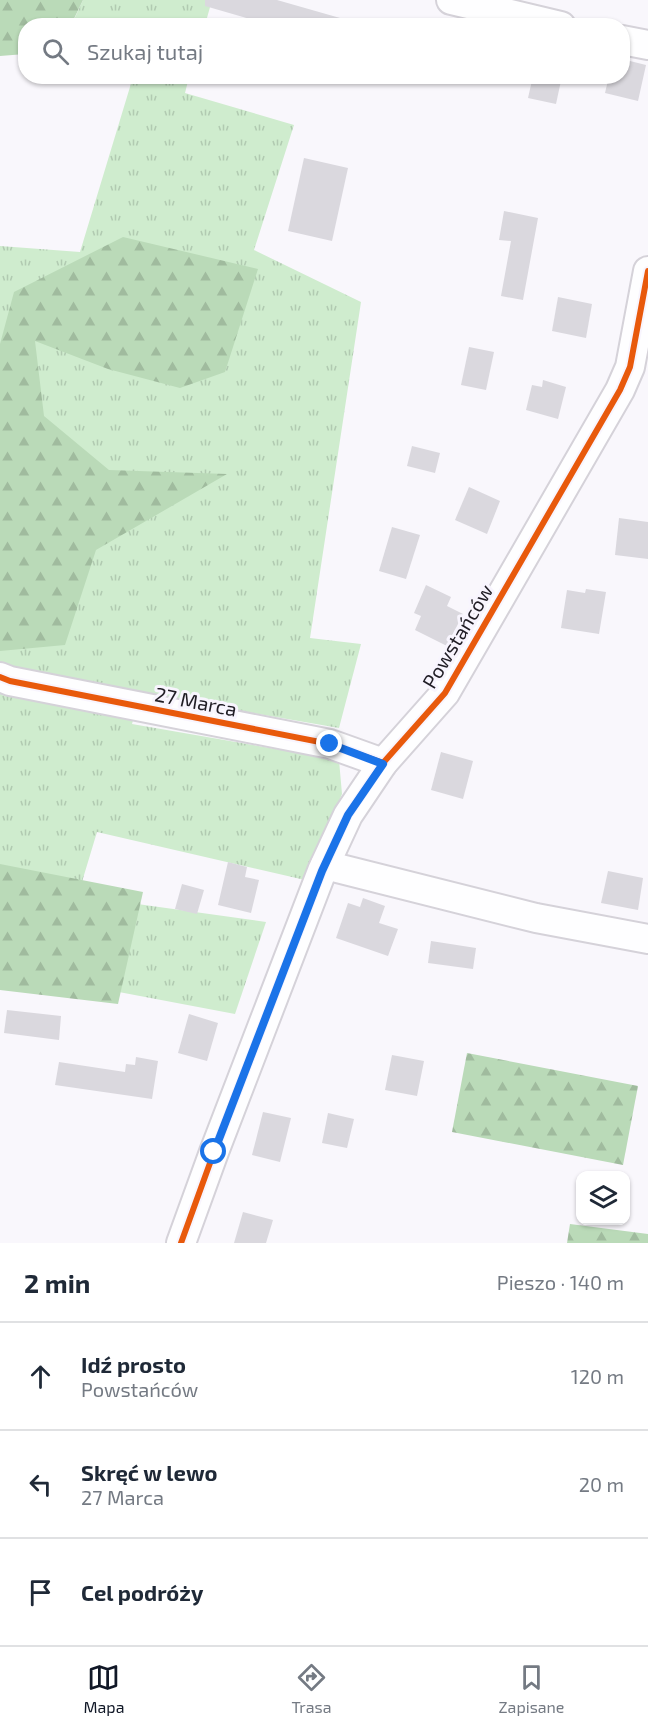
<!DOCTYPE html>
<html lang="pl">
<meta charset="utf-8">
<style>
body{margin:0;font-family:"Exo 2",sans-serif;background:#f6f6f7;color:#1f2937}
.controls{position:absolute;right:18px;bottom:18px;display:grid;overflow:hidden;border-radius:12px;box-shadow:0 2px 4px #0004}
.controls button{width:54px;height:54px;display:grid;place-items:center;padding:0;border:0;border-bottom:2px solid #e0e1e3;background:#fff;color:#1f2937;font:30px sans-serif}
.stop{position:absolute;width:18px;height:18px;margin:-14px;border:4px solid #1a73e8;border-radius:50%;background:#fff}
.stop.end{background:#1a73e8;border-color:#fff;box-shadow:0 2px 6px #0008}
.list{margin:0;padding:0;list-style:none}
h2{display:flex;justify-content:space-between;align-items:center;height:78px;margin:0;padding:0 24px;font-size:26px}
h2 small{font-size:20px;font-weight:400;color:#747a83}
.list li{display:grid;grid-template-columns:39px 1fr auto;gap:18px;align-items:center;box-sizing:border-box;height:108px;padding:0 24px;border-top:2px solid #e0e1e3}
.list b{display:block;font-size:22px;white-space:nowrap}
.list p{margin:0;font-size:20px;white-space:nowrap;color:#747a83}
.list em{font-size:20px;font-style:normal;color:#747a83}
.icon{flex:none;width:33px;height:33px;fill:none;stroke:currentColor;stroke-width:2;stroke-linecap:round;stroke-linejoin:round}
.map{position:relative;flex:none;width:648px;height:1243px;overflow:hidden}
.search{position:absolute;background:#fff;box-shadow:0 2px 4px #0004;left:18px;right:18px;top:18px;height:66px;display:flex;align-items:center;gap:15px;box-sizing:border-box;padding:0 21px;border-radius:24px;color:#747a83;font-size:22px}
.sheet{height:402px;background:#fff}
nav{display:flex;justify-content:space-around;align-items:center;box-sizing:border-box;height:84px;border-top:2px solid #e0e1e3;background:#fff;font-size:16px;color:#747a83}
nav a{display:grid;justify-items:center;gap:3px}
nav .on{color:#111827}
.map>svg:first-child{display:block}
.grass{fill:url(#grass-tufts)}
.forest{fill:url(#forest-firs)}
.building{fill:#dad8de}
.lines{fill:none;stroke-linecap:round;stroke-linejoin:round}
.minor-casing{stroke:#d5d2d9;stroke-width:32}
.minor{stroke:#fefeff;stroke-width:28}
.cycleway-casing{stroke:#f8f5fe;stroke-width:10}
.cycleway{stroke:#e8590c;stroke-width:6}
.route{stroke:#1a73e8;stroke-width:8}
.labels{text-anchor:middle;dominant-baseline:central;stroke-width:6;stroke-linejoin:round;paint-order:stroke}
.street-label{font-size:20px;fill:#201d25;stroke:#f8f5fe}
</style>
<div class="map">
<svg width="648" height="1243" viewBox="0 0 648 1243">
<defs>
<pattern id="grass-tufts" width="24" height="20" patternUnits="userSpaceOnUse" patternTransform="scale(1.5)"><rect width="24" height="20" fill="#cfecce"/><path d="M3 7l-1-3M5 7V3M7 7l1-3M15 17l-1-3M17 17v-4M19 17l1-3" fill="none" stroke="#b1cab1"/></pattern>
<pattern id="forest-firs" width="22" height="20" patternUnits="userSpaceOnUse" patternTransform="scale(1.5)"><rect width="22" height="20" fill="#badab8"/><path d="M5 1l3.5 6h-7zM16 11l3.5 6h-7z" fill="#a0bb9e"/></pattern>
</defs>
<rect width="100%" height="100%" fill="#f9f7fc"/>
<!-- grass -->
<g class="grass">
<path d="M 83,0 L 212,0 L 205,25 L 71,26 Z"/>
<path d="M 133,77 L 189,77 L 185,93 L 294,125 L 254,250 L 361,302 L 310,638 L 361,644 L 339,728 L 57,679 L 0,664 L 0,246 L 80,252 Z"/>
<path d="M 0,687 L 135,713 L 132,724 L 339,760 L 342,794 L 305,880 L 97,832 L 78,895 L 0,881 Z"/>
<path d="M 123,902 L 266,922 L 235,1014 L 103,989 Z"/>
</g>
<!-- forest -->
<g class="forest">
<path d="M 0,0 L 83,0 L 71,25 L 26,26 L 25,54 L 0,56 Z"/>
<path d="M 123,237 L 258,269 L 225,372 L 180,388 L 108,369 L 35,341 L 44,416 L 109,470 L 227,474 L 96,550 L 65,645 L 0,651 L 0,344 L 14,292 Z"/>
<path d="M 0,864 L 143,892 L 118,1004 L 0,990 Z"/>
<path d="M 467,1053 L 638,1086 L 623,1165 L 452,1132 Z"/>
<path d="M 570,1224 L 648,1234 L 648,1243 L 567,1243 Z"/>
</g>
<!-- building -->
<g class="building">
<path d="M 205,0 L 277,0 L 347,20 L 347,26 L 274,26 L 205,6 Z"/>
<path d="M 622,59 L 646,65 L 638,101 L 605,93 L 609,76 L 622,76 Z"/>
<path d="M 533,76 L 562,76 L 556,104 L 528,98 Z"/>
<path d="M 304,158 L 348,168 L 332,241 L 288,231 Z"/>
<path d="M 504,211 L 538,218 L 523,300 L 501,296 L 511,241 L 499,240 Z"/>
<path d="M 558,297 L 592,304 L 586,338 L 552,331 Z"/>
<path d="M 469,347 L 494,352 L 486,390 L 461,385 Z"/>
<path d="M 543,380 L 566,387 L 558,419 L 526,410 L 532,385 L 542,387 Z"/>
<path d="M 412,446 L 440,453 L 435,473 L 407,466 Z"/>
<path d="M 469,487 L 500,501 L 487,534 L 455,520 Z"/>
<path d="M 619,518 L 648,522 L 648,559 L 615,555 Z"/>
<path d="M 392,527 L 420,535 L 406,579 L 379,571 Z"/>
<path d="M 426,585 L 451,597 L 447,606 L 463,614 L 447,646 L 415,630 L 421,616 L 414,613 Z"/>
<path d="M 586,589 L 606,592 L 599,634 L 561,628 L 567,590 L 585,593 Z"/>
<path d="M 441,752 L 473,761 L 463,799 L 431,790 Z"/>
<path d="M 228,862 L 247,867 L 245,877 L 259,880 L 251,913 L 218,905 Z"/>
<path d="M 608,871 L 643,878 L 638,910 L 601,903 Z"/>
<path d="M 182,884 L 204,890 L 197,914 L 175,909 Z"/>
<path d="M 363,898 L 385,906 L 379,923 L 398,929 L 388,956 L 336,938 L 348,903 L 360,907 Z"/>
<path d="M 431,941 L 476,948 L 473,969 L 428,963 Z"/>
<path d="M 7,1010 L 61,1016 L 59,1040 L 4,1033 Z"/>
<path d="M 189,1014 L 218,1023 L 207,1061 L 178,1053 Z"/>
<path d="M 392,1055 L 424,1061 L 417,1096 L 385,1090 Z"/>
<path d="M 136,1057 L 158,1061 L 152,1099 L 55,1085 L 59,1062 L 125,1072 L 126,1064 L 135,1065 Z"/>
<path d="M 263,1112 L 291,1118 L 280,1162 L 252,1155 Z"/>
<path d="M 328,1113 L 354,1119 L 347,1148 L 322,1143 Z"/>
<path d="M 243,1212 L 273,1220 L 266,1243 L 234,1243 Z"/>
</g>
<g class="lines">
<defs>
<g id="minor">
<path d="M 451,0 L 561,26"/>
<path d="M 622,40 L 648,45"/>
<path d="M 0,677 L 10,681 L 330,744 L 383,763"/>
<path d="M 325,865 L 536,918 L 648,939"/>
<path d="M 181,1243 L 214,1152 L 322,871 L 348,815 L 383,763 L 445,693 L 620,390 L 630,367 L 648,271"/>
</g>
</defs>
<!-- minor casing -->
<use href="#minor" class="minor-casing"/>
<!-- minor -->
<use href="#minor" class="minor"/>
<defs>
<g id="cycleway">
<path d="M 0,677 L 10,681 L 330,744 L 383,763"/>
<path d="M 181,1243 L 214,1152 L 322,871 L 348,815 L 383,763 L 445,693 L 620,390 L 630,367 L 648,271"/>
</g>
</defs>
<!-- cycleway casing -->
<use href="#cycleway" class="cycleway-casing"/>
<!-- cycleway -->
<use href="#cycleway" class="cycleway"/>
</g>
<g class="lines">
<!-- route -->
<path class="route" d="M 214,1152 L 322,871 L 348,815 L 383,764 L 330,744"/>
</g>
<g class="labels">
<!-- street labels -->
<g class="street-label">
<text transform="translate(457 636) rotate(-59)">Powstańców</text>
<text transform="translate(196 701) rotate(11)">27 Marca</text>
</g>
</g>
</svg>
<div class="controls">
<button><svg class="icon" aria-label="layers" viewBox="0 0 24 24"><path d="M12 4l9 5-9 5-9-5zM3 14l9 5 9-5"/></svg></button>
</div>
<div class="stop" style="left:214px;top:1152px"></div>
<div class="stop end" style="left:330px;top:744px"></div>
<div class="search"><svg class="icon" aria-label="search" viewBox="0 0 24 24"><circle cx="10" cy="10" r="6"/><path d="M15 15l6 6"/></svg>Szukaj tutaj</div>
</div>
<section class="sheet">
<h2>2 min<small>Pieszo · 140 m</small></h2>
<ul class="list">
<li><svg class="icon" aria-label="ahead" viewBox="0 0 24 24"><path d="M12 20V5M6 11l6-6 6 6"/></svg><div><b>Idź prosto</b><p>Powstańców</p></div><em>120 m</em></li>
<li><svg class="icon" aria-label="left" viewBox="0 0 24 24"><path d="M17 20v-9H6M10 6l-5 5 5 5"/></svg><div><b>Skręć w lewo</b><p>27 Marca</p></div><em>20 m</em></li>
<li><svg class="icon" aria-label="arrive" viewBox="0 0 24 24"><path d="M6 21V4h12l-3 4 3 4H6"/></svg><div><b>Cel podróży</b></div></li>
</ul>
</section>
<nav>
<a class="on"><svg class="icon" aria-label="map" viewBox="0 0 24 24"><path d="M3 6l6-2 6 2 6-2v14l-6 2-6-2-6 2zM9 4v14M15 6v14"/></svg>Mapa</a>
<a><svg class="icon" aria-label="directions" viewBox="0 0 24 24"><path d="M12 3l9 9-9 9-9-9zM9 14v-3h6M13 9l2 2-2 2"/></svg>Trasa</a>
<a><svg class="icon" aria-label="saved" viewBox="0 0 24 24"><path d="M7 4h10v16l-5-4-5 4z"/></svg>Zapisane</a>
</nav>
